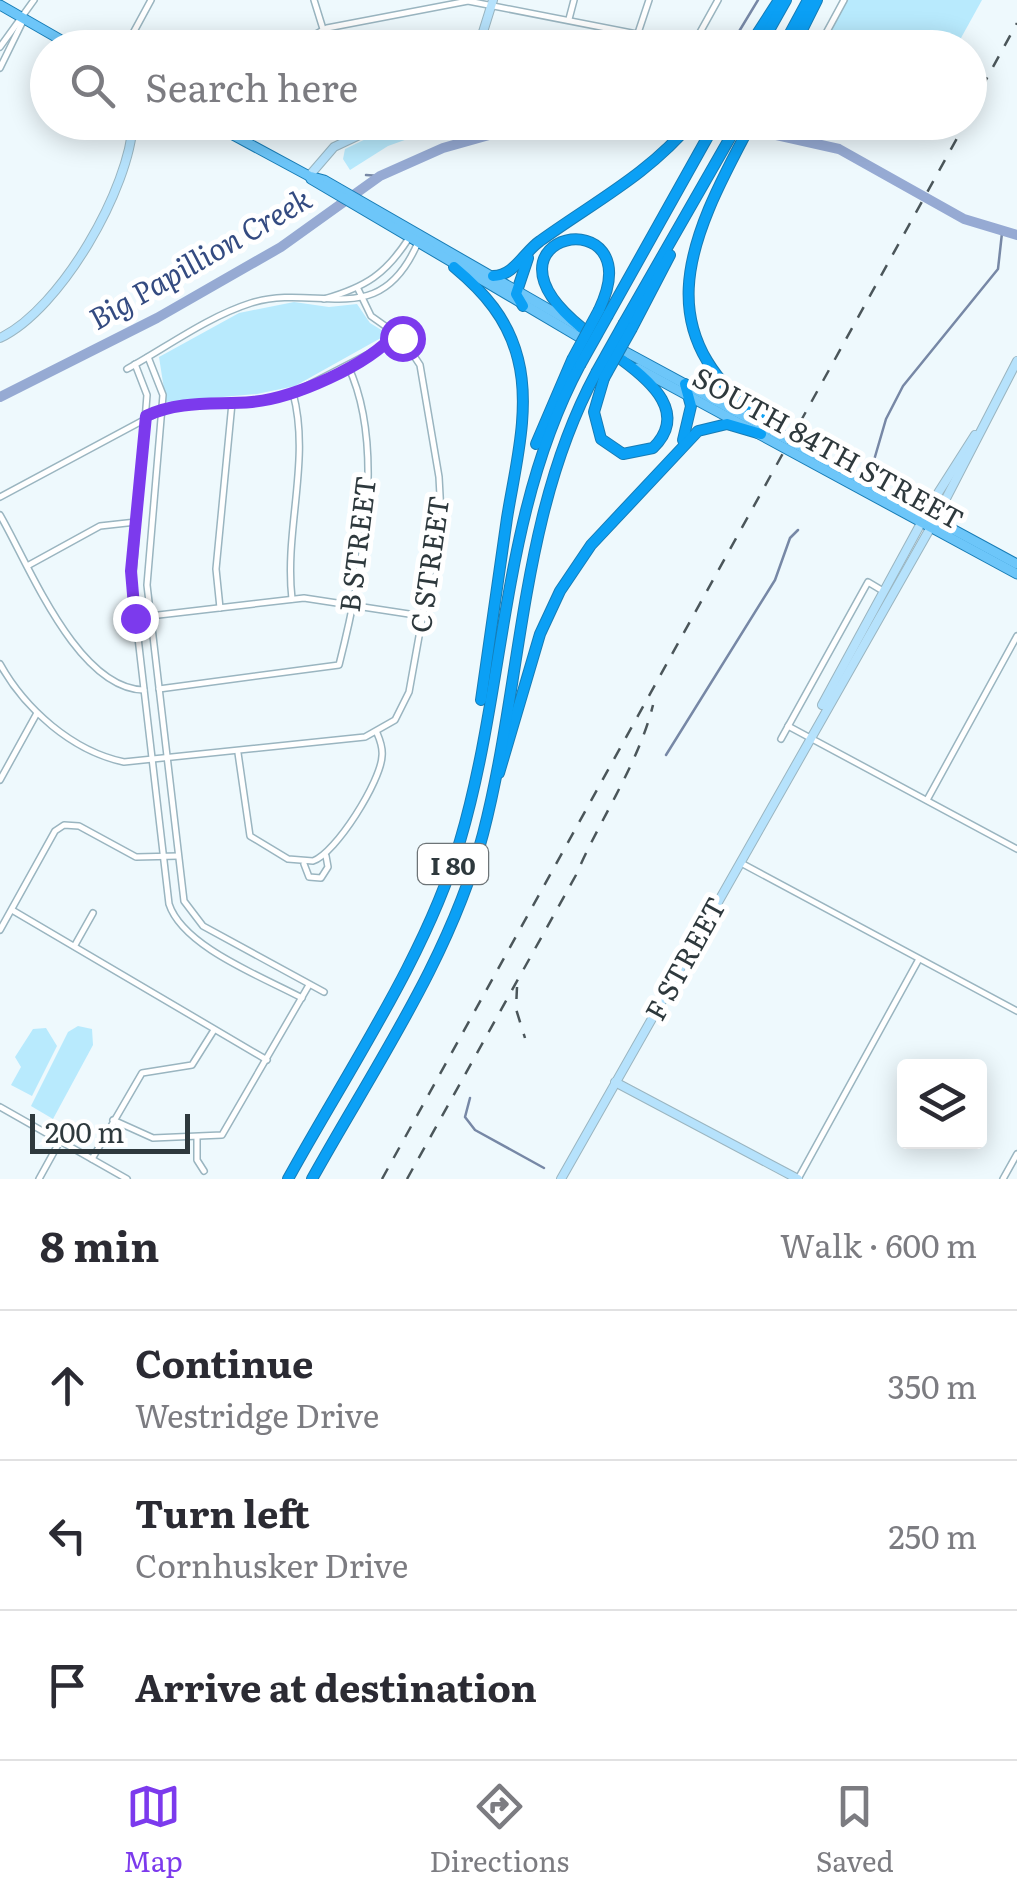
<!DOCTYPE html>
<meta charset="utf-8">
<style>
body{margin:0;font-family:Literata,serif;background:#f7f7f7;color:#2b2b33}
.controls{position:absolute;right:30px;bottom:30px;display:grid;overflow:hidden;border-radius:10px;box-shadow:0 5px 25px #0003}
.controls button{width:90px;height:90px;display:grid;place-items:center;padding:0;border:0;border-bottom:2px solid #e1e1e2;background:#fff;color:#2b2b33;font:50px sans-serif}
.scale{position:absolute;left:30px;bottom:25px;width:160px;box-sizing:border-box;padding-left:10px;border:5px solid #2e393d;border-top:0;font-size:28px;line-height:35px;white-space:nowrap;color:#2e393d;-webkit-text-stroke:8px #fff;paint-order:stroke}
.stop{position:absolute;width:30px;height:30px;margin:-22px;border:8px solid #7c3aed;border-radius:50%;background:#fff}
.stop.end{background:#7c3aed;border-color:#fff;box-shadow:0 2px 10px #0008}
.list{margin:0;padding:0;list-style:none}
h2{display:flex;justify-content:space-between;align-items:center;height:130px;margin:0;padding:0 40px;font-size:42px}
h2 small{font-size:32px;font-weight:400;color:#7c7c81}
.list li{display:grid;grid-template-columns:65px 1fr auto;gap:30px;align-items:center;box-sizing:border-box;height:150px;padding:0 40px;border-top:2px solid #e1e1e2}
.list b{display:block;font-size:38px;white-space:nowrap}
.list p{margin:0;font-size:32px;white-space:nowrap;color:#7c7c81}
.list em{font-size:32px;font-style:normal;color:#7c7c81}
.icon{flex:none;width:55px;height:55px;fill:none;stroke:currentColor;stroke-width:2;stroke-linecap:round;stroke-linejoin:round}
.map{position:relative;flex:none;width:1017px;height:1179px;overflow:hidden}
.search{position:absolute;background:#fff;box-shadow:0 5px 25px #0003;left:30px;right:30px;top:30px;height:110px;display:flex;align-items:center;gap:25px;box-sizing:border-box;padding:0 35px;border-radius:55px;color:#7c7c81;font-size:38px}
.sheet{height:580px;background:#fff}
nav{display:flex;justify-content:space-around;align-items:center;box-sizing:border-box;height:140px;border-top:2px solid #e1e1e2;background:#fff;font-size:28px;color:#7c7c81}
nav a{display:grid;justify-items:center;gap:5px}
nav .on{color:#7c3aed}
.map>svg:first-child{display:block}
.green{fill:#b8eafd}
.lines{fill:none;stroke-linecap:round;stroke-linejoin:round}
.stream{stroke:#7788a6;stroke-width:2.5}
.river{stroke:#96aad3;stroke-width:10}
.street-casing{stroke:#9ab5c0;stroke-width:8}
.secondary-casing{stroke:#9ab5c0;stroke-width:10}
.primary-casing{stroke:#177cb5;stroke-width:11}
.highway-casing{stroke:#177cb5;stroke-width:12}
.street{stroke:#fff;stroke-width:5}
.secondary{stroke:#b6e2fc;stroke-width:8}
.primary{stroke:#6dc6f9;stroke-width:9}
.highway{stroke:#0ba0f5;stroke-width:10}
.rail{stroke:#4b565a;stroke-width:2.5;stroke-dasharray:12 12;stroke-linecap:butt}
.highway-bridge-casing{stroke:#177cb5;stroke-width:12;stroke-linecap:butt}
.highway-bridge{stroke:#0ba0f5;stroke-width:10}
.route{stroke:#7c3aed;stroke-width:12}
.labels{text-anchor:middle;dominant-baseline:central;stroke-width:10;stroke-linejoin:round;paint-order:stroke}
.shield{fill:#fff;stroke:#6d7477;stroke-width:2.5}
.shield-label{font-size:25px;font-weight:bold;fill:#2e393d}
.street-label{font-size:28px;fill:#2e393d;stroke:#fff}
.water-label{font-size:30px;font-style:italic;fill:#344b81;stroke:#fff}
</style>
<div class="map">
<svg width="1017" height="1179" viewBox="0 0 1017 1179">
<rect width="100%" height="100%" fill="#eef9fd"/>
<!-- green -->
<g class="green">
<path d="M 847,0 L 982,0 L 956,47 L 822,47 Z"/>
<path d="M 401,122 L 452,123 L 388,146 L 350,170 L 343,159 L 345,149 Z"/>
<path d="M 294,302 L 329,307 L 357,304 L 370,323 L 388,334 L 295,386 L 257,394 L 166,402 L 159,357 L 239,313 Z"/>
<path d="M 78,1026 L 92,1029 L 93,1045 L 53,1119 L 31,1106 L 68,1032 Z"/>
<path d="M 46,1028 L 57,1046 L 32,1096 L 11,1085 L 21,1067 L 15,1057 L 33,1029 Z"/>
</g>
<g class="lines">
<!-- stream -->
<g class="stream">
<path d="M 729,48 L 758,0"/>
<path d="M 366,175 L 380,176"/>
<path d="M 872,467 L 886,419 L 903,386 L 998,269 L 1002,233"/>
<path d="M 666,755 L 775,580 L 790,538 L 798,530"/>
<path d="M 470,1098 L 465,1117 L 475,1130 L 544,1168"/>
</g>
<!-- river -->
<g class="river">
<path d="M 754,130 L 839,149 L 964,219 L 1017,235"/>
<path d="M 0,397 L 157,318 L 281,247 L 380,176 L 443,148 L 535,122"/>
</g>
<defs>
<g id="street">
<path d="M 314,0 L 323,29"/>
<path d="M 569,19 L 574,0"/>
<path d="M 638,33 L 649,0"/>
<path d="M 303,41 L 327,28 L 468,1 L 693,45"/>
<path d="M 693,45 L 718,0"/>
<path d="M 0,47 L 34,0"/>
<path d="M 125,48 L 151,0"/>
<path d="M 297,48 L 298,46"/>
<path d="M 818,48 L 844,0"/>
<path d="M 0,68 L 23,21"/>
<path d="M 245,139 L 254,122"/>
<path d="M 324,299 C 366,287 386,274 409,238"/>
<path d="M 148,357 L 163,395 L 147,585 L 184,901 L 203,926 L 324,992"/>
<path d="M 135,364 L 147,395 L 132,586 L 169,904 C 183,947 263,977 302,998"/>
<path d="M 127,369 C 167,347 207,317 251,303 C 319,282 380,334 419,240"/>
<path d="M 0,497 L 168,407 L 258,401 L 293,393 L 382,347 L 396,333"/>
<path d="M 0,515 C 29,565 77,689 144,690"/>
<path d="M 29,565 L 100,526 L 136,522"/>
<path d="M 292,599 C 284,530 311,460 293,393"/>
<path d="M 220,608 L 216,569 L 232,403"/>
<path d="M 150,616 L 304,598 L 422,616"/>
<path d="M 0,664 C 25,709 72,751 124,762 L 365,737 L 395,720 L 409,692 L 441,514 L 439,477 L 420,365 L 402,338 L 371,316 L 358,289"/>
<path d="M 159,689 L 339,665 C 361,578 387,448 348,366"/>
<path d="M 788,726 L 1017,849"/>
<path d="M 781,739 L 868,582 L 883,591"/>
<path d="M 238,753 L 250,836 L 288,859 L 313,861 C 336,853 381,781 382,756 C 383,748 380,740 377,733"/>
<path d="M 0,780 L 37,713"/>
<path d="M 927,800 L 1017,636"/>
<path d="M 741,863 L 1017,1011"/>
<path d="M 304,864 L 309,877 L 321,878 L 328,867 L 326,856"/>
<path d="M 12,910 L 267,1060"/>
<path d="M 0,930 L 55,831 L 64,825 L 79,826 L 136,857 L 178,856"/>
<path d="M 75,945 L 93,913"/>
<path d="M 0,1107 L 127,1179"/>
<path d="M 113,1120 L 153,1138 L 222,1135 L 309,985"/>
<path d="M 197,1138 L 197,1160 L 204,1171"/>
<path d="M 92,1159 L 142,1073 L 192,1065 L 214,1030"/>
<path d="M 39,1179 L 60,1141"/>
<path d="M 798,1179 L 919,959"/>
<path d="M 1003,1179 L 1017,1154"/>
</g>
<g id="secondary">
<path d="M 478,48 L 493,0"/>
<path d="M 309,176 L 334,147 L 387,122"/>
<path d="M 0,338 C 61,309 130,188 133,122"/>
<path d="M 822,705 L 933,501 L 975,435"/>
<path d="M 615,1082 L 798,1179"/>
<path d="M 561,1179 L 936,518 L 1017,361"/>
</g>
<g id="primary">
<path d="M 0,5 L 75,48"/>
<path d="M 209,122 L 309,176 L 324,180 L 578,326"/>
<path d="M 311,179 L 579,337"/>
<path d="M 624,351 L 1017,564"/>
<path d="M 637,368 L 1017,574"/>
</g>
<g id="highway">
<path d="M 748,48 L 779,0"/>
<path d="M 759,48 L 786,0"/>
<path d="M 782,48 L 808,0"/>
<path d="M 793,48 L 817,0"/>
<path d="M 752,122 C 686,245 640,338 780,432"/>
<path d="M 454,267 C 484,292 508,319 518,359 C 531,409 515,468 507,518 C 498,579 490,639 481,700"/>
<path d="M 493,276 C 514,276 524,252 540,241 C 594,202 649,174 692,122"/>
<path d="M 523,306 L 516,294 L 528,258"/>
<path d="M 608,315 L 716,122"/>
<path d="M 624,323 L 739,122"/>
<path d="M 582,328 C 463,232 653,197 599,310"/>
<path d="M 632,328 L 670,255"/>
<path d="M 604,378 L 594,412 L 601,439 L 623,454 L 653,448 C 688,414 652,382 622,360"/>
<path d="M 683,440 L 691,406 L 685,384"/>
<path d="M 536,444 L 572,360"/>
<path d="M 499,773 L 540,634 L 560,591 L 591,545 L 698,431 L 727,424 L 761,434"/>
<path d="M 288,1179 C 345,1075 427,955 460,841 C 507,682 500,515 580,365"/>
<path d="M 312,1179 C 373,1069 451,957 483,834 C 523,680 519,516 596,373"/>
</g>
</defs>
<!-- street casing -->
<use href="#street" class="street-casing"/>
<!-- secondary casing -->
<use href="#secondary" class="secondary-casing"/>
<!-- primary casing -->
<use href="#primary" class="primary-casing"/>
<!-- highway casing -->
<use href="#highway" class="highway-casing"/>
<!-- street -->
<use href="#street" class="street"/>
<!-- secondary -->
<use href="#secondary" class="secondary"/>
<!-- primary -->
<use href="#primary" class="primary"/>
<!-- highway -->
<use href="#highway" class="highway"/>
<!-- rail -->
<g class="rail">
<path d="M 970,109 L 1017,23"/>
<path d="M 517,987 L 516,1009 L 525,1038"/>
<path d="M 382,1179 L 966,122"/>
<path d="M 407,1179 L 576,875 C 600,819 638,765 653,705"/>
</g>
<defs>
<g id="highway-bridge">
<path d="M 572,360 L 599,310"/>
<path d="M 580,365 L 608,315"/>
<path d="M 596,373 L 624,323"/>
<path d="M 604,378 L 632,328"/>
</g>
</defs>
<!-- highway-bridge casing -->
<use href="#highway-bridge" class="highway-bridge-casing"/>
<!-- highway-bridge -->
<use href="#highway-bridge" class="highway-bridge"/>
</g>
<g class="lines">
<!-- route -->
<path class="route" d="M 135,618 L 131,571 L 146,416 C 180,400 215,405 252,402 C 294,398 367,366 396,333 L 402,338"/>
</g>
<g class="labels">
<!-- shield labels -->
<rect class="shield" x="418" y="844" width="70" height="40" rx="8"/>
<g class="shield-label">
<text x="453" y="864">I 80</text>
</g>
<!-- street labels -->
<g class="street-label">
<text transform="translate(829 447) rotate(29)">SOUTH 84TH STREET</text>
<text transform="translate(356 544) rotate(-83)">B STREET</text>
<text transform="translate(428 564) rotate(-82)">C STREET</text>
<text transform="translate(684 958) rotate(-61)">F STREET</text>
</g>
<!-- water labels -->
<g class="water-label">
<text transform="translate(199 257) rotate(-30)">Big Papillion Creek</text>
</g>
</g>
</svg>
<div class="controls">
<button><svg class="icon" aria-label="layers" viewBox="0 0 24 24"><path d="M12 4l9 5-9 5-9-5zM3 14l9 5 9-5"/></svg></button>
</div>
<div class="scale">200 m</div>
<div class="stop" style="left:402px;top:338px"></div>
<div class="stop end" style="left:135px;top:618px"></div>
<div class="search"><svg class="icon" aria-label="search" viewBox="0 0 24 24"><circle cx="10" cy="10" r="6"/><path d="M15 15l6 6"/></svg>Search here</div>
</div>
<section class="sheet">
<h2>8 min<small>Walk · 600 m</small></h2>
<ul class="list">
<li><svg class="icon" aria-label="ahead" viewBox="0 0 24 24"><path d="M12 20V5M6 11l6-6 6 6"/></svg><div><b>Continue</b><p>Westridge Drive</p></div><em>350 m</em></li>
<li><svg class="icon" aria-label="left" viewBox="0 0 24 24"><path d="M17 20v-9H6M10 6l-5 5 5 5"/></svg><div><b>Turn left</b><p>Cornhusker Drive</p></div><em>250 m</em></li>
<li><svg class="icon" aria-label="arrive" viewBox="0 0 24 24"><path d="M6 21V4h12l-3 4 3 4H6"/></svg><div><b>Arrive at destination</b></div></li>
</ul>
</section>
<nav>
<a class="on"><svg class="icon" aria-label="map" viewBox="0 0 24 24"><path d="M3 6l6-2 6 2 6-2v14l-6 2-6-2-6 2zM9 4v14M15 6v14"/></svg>Map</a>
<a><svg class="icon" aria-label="directions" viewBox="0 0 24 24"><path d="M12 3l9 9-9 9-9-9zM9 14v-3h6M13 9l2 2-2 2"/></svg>Directions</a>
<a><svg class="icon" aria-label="saved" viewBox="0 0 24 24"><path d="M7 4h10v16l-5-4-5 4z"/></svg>Saved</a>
</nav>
